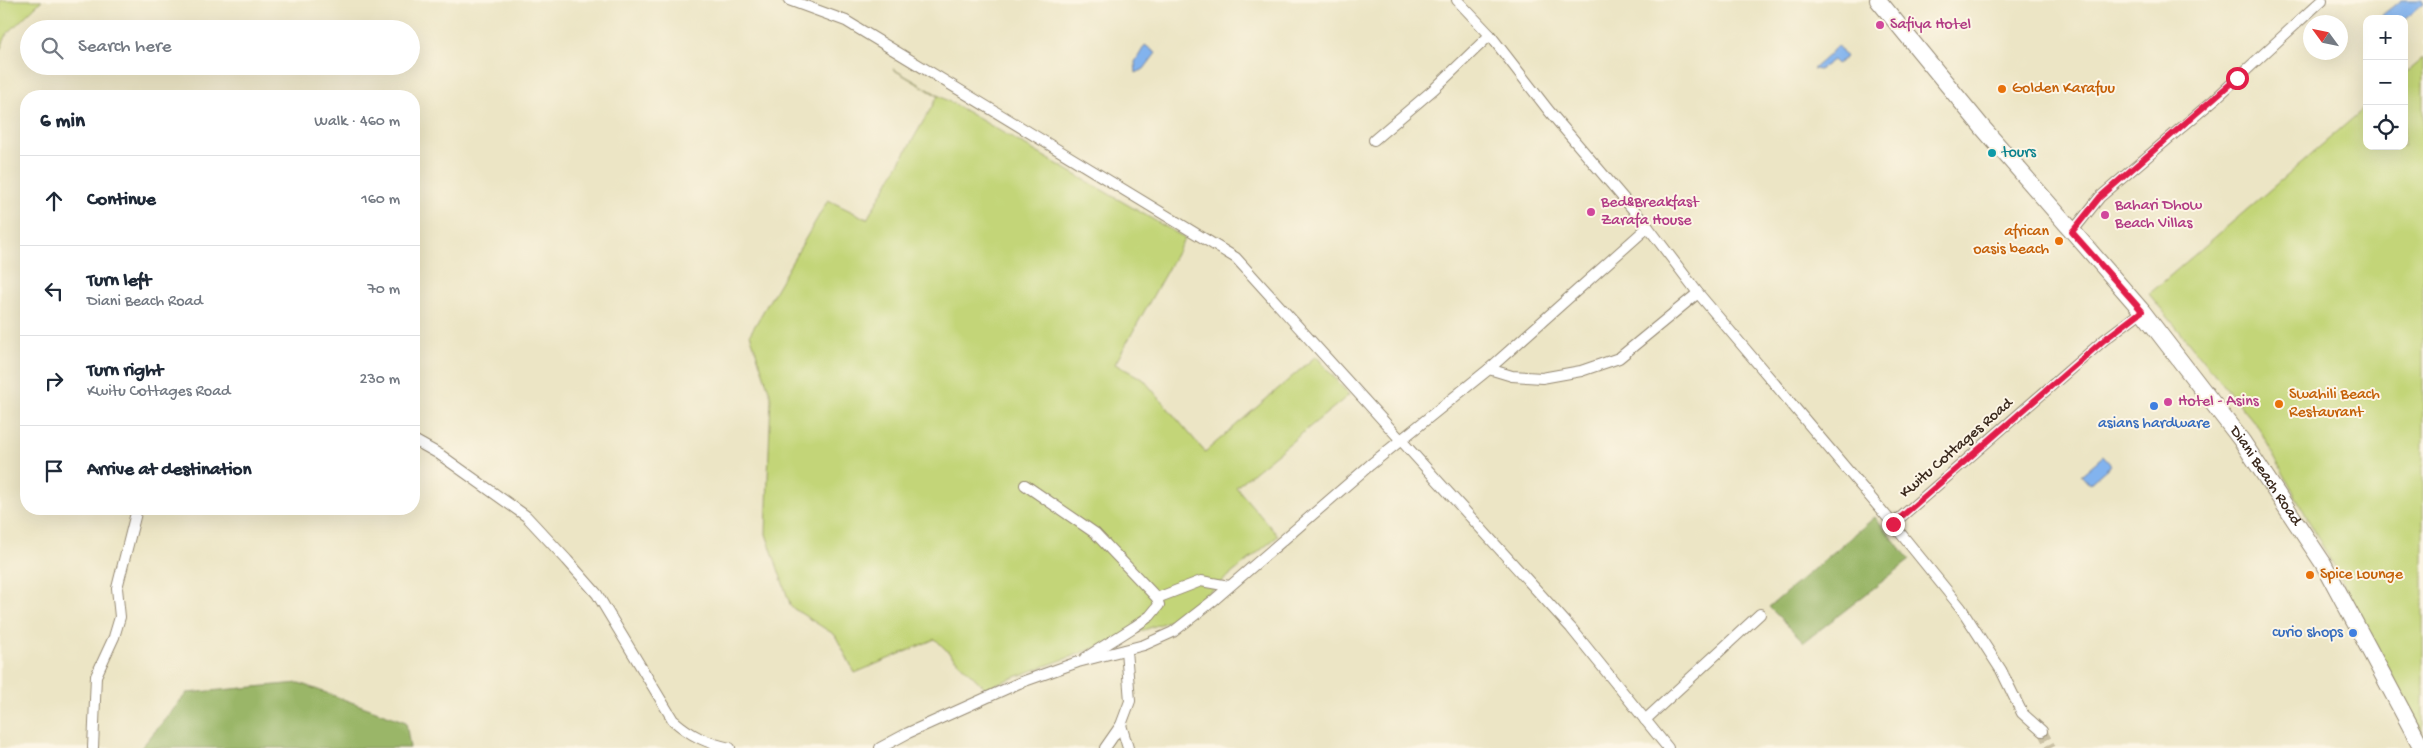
<!DOCTYPE html>
<meta charset="utf-8">
<style>
body{margin:0;font-family:"Gochi Hand",sans-serif;background:#f2f2f3;color:#1f2937}
.controls{position:absolute;right:15px;top:15px;display:grid;overflow:hidden;border-radius:10px;box-shadow:0 5px 20px #0002}
.controls button{width:45px;height:45px;display:grid;place-items:center;padding:0;border:0;border-bottom:1px solid #e0e1e3;background:#fff;color:#1f2937;font:25px sans-serif}
.compass{position:absolute;left:2303px;top:15px;width:45px;height:45px;border-radius:50%;background:#fff;box-shadow:0 5px 20px #0002;rotate:303deg}
.stop{position:absolute;width:15px;height:15px;margin:-11px;border:4px solid #e11d48;border-radius:50%;background:#fff}
.stop.end{background:#e11d48;border-color:#fff;box-shadow:0 1px 5px #0008}
.list{margin:0;padding:0;list-style:none}
h2{display:flex;justify-content:space-between;align-items:center;height:65px;margin:0;padding:0 20px;font-size:21px}
h2 small{font-size:16px;font-weight:400;color:#747a83}
.list li{display:grid;grid-template-columns:32px 1fr auto;gap:15px;align-items:center;box-sizing:border-box;height:90px;padding:0 20px;border-top:1px solid #e0e1e3}
.list b{display:block;font-size:19px;white-space:nowrap}
.list p{margin:0;font-size:16px;white-space:nowrap;color:#747a83}
.list em{font-size:16px;font-style:normal;color:#747a83}
.icon{flex:none;width:28px;height:28px;fill:none;stroke:currentColor;stroke-width:2;stroke-linecap:round;stroke-linejoin:round}
.map{position:relative;flex:none;width:2423px;height:748px;overflow:hidden}
.search{position:absolute;background:#fff;box-shadow:0 5px 20px #0002;left:20px;top:20px;width:400px;height:55px;display:flex;align-items:center;gap:12px;box-sizing:border-box;padding:0 18px;border-radius:28px;color:#747a83;font-size:19px}
.panel{position:absolute;background:#fff;box-shadow:0 5px 20px #0002;left:20px;top:90px;width:400px;height:425px;border-radius:20px}
.map>svg:first-child{display:block}
.green{fill:#c3d578;stroke:#7f804b}
.forest{fill:#9ab668;stroke:#6a7043}
.water{fill:#82b3ee;stroke:#5e6e86}
.lines{fill:none;stroke-linecap:round;stroke-linejoin:round}
.minor-tunnel{stroke:#c9c0a4;stroke-width:10;stroke-dasharray:10 5;stroke-linecap:butt}
.minor-casing{stroke:#948872;stroke-width:12}
.primary-casing{stroke:#948872;stroke-width:18}
.minor{stroke:#fff;stroke-width:10}
.primary{stroke:#fff;stroke-width:16}
.route{stroke:#e11d48;stroke-width:6}
.hotel-dot{fill:#d1479c;stroke:#fcf5e5;stroke-width:2}
.food-dot{fill:#e8710a;stroke:#fcf5e5;stroke-width:2}
.culture-dot{fill:#0f9aa8;stroke:#fcf5e5;stroke-width:2}
.shop-dot{fill:#3f7fe0;stroke:#fcf5e5;stroke-width:2}
.labels{text-anchor:middle;dominant-baseline:central;stroke-width:4;stroke-linejoin:round;paint-order:stroke}
.hotel-label{font-size:16px;fill:#b23c85;stroke:#fcf5e5;text-anchor:start}
.food-label{font-size:16px;fill:#c56008;stroke:#fcf5e5;text-anchor:start}
.culture-label{font-size:16px;fill:#0d838f;stroke:#fcf5e5;text-anchor:start}
.shop-label{font-size:16px;fill:#366cbe;stroke:#fcf5e5}
.street-label{font-size:16px;fill:#3b2a1e;stroke:#fcf5e5}
</style>
<div class="map">
<svg width="2423" height="748" viewBox="0 0 2423 748">
<rect width="100%" height="100%" fill="#fcf5e5"/>
<filter id="ink" filterUnits="userSpaceOnUse"><feTurbulence type="fractalNoise" baseFrequency=".02" numOctaves="2"/><feDisplacementMap in="SourceGraphic" scale="10" xChannelSelector="R" yChannelSelector="G"/><feConvolveMatrix kernelMatrix="1 2 1 2 8 2 1 2 1" color-interpolation-filters="sRGB"/></filter>
<filter id="wash" filterUnits="userSpaceOnUse"><feTurbulence type="fractalNoise" baseFrequency=".0096" numOctaves="4" result="noise"/><feDisplacementMap in="SourceGraphic" scale="20" xChannelSelector="R" yChannelSelector="G"/><feGaussianBlur stdDeviation="1.12" result="paint"/><feColorMatrix in="noise" values="0 0 0 0 0 0 0 0 0 0 0 0 0 0 0 0 0 1.4 0 .05"/><feComposite in="paint" operator="in"/></filter>
<g filter="url(#wash)">
<rect width="100%" height="100%" fill="#ece5c5"/>
<!-- green -->
<g class="green">
<path d="M 0,0 L 42,0 L 7,34 L 0,50 Z"/>
<path d="M 2423,58 L 2423,733 L 2259,428 L 2149,294 L 2367,106 L 2367,146 L 2404,146 L 2404,74 Z"/>
<path d="M 893,69 L 1185,238 L 1115,364 L 1143,379 L 1205,452 L 1316,356 L 1349,395 L 1236,487 L 1278,536 L 1177,618 L 985,688 L 935,639 L 855,673 L 835,635 L 791,607 L 766,534 L 771,396 L 750,334 L 828,200 L 867,219 L 938,96 Z"/>
</g>
<!-- forest -->
<g class="forest">
<path d="M 1875,517 L 1910,560 L 1804,642 L 1769,607 Z"/>
<path d="M 299,683 L 406,722 L 410,748 L 141,748 L 187,693 Z"/>
</g>
<!-- water -->
<g class="water">
<path d="M 2401,0 L 2422,0 L 2423,4 L 2404,20 L 2383,19 L 2382,15 Z"/>
<path d="M 1145,45 L 1156,53 L 1144,69 L 1136,73 L 1135,62 Z"/>
<path d="M 1837,45 L 1846,57 L 1837,64 L 1833,60 L 1819,70 L 1813,69 L 1830,54 Z"/>
<path d="M 2103,456 L 2111,465 L 2089,484 L 2081,475 Z"/>
</g>
</g>
<g filter="url(#ink)">
<g class="lines">
<!-- minor-tunnel -->
<path class="minor-tunnel" d="M 2042,731 L 2051,748"/>
<defs>
<g id="minor">
<path d="M 789,0 L 846,21 L 1236,258 L 1571,628 L 1668,748"/>
<path d="M 1457,0 L 1490,35 L 1549,111 L 1648,227 L 1698,293"/>
<path d="M 1374,140 L 1434,89 L 1490,35"/>
<path d="M 2072,232 L 2100,197 L 2215,99 L 2322,0"/>
<path d="M 1489,369 L 1648,227"/>
<path d="M 414,440 L 439,454 L 526,516 L 567,560 L 597,594 L 673,720 C 691,736 707,743 730,748"/>
<path d="M 1025,485 L 1095,533 L 1157,598 L 1159,605 L 1150,616 L 1134,627 L 1085,658"/>
<path d="M 1893,524 L 1961,608 L 2001,670 L 2022,713 L 2042,731"/>
<path d="M 1157,598 L 1201,581 L 1229,586"/>
<path d="M 1645,720 L 1760,614"/>
<path d="M 1121,725 L 1128,748"/>
<path d="M 93,748 L 96,676 L 114,637 L 120,617 L 117,588 L 137,509"/>
<path d="M 880,748 L 908,733 L 1019,683 L 1078,662 L 1144,645 L 1173,632 L 1214,600 L 1370,465 L 1489,369 L 1512,376 L 1542,378 L 1581,371 L 1619,358 L 1698,293 L 1893,524 L 2104,340 L 2142,311"/>
<path d="M 1105,748 L 1121,725 L 1130,701 L 1126,650"/>
</g>
<g id="primary">
<path id="s1" d="M 1878,0 L 1982,127 L 2142,311 L 2242,441 L 2323,563 L 2422,748"/>
</g>
</defs>
<!-- minor casing -->
<use href="#minor" class="minor-casing"/>
<!-- primary casing -->
<use href="#primary" class="primary-casing"/>
<!-- minor -->
<use href="#minor" class="minor"/>
<!-- primary -->
<use href="#primary" class="primary"/>
</g>
</g>
<g class="lines" filter="url(#ink)">
<!-- route -->
<path class="route" d="M 1893,524 L 2104,340 L 2142,311 L 2072,232 L 2100,197 L 2237,78"/>
</g>
<!-- markers -->
<g class="hotel-dot">
<circle cx="1880" cy="25" r="5"/>
<circle cx="1591" cy="212" r="5"/>
<circle cx="2105" cy="215" r="5"/>
<circle cx="2168" cy="402" r="5"/>
</g>
<g class="food-dot">
<circle cx="2002" cy="89" r="5"/>
<circle cx="2059" cy="241" r="5"/>
<circle cx="2279" cy="404" r="5"/>
<circle cx="2310" cy="575" r="5"/>
</g>
<circle class="culture-dot" cx="1992" cy="153" r="5"/>
<g class="shop-dot">
<circle cx="2154" cy="406" r="5"/>
<circle cx="2353" cy="633" r="5"/>
</g>
<g class="labels">
<!-- hotel labels -->
<g class="hotel-label">
<text x="1890" y="25">Safiya Hotel</text>
<text x="1601" y="203">Bed&amp;Breakfast<tspan x="1601" dy="18">Zarafa House</tspan></text>
<text x="2115" y="206">Bahari Dhow<tspan x="2115" dy="18">Beach Villas</tspan></text>
<text x="2178" y="402">Hotel - Asins</text>
</g>
<!-- food labels -->
<g class="food-label">
<text x="2012" y="89">Golden Karafuu</text>
<text x="2049" y="232" text-anchor="end">african<tspan x="2049" dy="18">oasis beach</tspan></text>
<text x="2289" y="395">Swahili Beach<tspan x="2289" dy="18">Restaurant</tspan></text>
<text x="2320" y="575">Spice Lounge</text>
</g>
<!-- culture labels -->
<g class="culture-label">
<text x="2002" y="153">tours</text>
</g>
<!-- shop labels -->
<g class="shop-label">
<text x="2154" y="424">asians hardware</text>
<text x="2343" y="633" text-anchor="end">curio shops</text>
</g>
<!-- street labels -->
<g class="street-label">
<text transform="translate(1957 449) rotate(-41)">Kwitu Cottages Road</text>
<text stroke="none"><textPath href="#s1" startOffset="614">Diani Beach Road</textPath></text>
</g>
</g>
</svg>
<div class="controls">
<button>+</button>
<button>−</button>
<button><svg class="icon" aria-label="locate" viewBox="0 0 24 24"><circle cx="12" cy="12" r="6"/><path d="M12 2v4M12 18v4M2 12h4M18 12h4"/></svg></button>
</div>
<svg class="compass" viewBox="-18 -18 36 36"><path d="M0-13l5 13h-10z" fill="#e53935"/><path d="M0 13l5-13h-10z" fill="#747a83"/></svg>
<div class="stop" style="left:2237px;top:78px"></div>
<div class="stop end" style="left:1893px;top:524px"></div>
<div class="search"><svg class="icon" aria-label="search" viewBox="0 0 24 24"><circle cx="10" cy="10" r="6"/><path d="M15 15l6 6"/></svg>Search here</div>
<section class="panel">
<h2>6 min<small>Walk · 460 m</small></h2>
<ul class="list">
<li><svg class="icon" aria-label="ahead" viewBox="0 0 24 24"><path d="M12 20V5M6 11l6-6 6 6"/></svg><div><b>Continue</b></div><em>160 m</em></li>
<li><svg class="icon" aria-label="left" viewBox="0 0 24 24"><path d="M17 20v-9H6M10 6l-5 5 5 5"/></svg><div><b>Turn left</b><p>Diani Beach Road</p></div><em>70 m</em></li>
<li><svg class="icon" aria-label="right" viewBox="0 0 24 24"><path d="M7 20v-9h11M14 6l5 5-5 5"/></svg><div><b>Turn right</b><p>Kwitu Cottages Road</p></div><em>230 m</em></li>
<li><svg class="icon" aria-label="arrive" viewBox="0 0 24 24"><path d="M6 21V4h12l-3 4 3 4H6"/></svg><div><b>Arrive at destination</b></div></li>
</ul>
</section>
</div>
